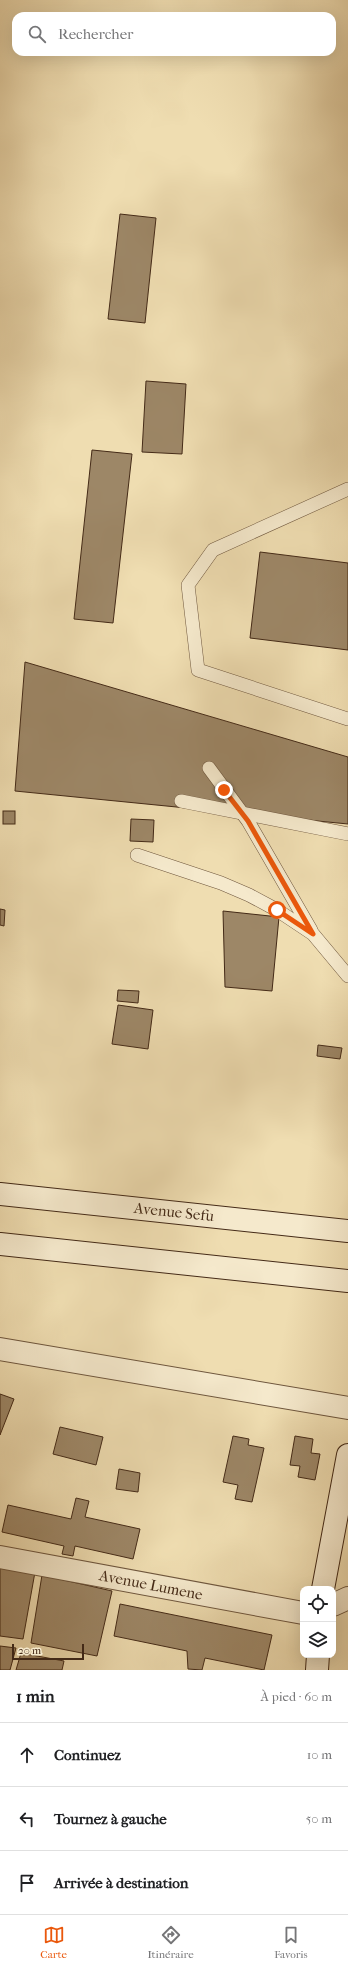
<!DOCTYPE html>
<html lang="fr">
<meta charset="utf-8">
<style>
body{margin:0;font-family:"IM FELL French Canon",serif;background:#f6f6f6;color:#202124}
.controls{position:absolute;right:12px;bottom:12px;display:grid;overflow:hidden;border-radius:8px;box-shadow:0 4px 16px #0002}
.controls button{width:36px;height:36px;display:grid;place-items:center;padding:0;border:0;border-bottom:1px solid #e0e0e0;background:#fff;color:#202124;font:20px sans-serif}
.scale{position:absolute;left:12px;bottom:10px;width:72px;box-sizing:border-box;padding-left:4px;border:2px solid #442a17;border-top:0;font-size:11px;line-height:14px;white-space:nowrap;color:#442a17;-webkit-text-stroke:3px #f5e9cc;paint-order:stroke}
.stop{position:absolute;width:12px;height:12px;margin:-9px;border:3px solid #ea580c;border-radius:50%;background:#fff}
.stop.end{background:#ea580c;border-color:#fff;box-shadow:0 1px 4px #0008}
.list{margin:0;padding:0;list-style:none}
h2{display:flex;justify-content:space-between;align-items:center;height:52px;margin:0;padding:0 16px;font-size:17px}
h2 small{font-size:13px;font-weight:400;color:#757577}
.list li{display:grid;grid-template-columns:26px 1fr auto;gap:12px;align-items:center;box-sizing:border-box;height:64px;padding:0 16px;border-top:1px solid #e0e0e0}
.list b{display:block;font-size:15px;white-space:nowrap}
.list em{font-size:13px;font-style:normal;color:#757577}
.icon{flex:none;width:22px;height:22px;fill:none;stroke:currentColor;stroke-width:2;stroke-linecap:round;stroke-linejoin:round}
.map{position:relative;flex:none;width:348px;height:1670px;overflow:hidden}
.search{position:absolute;background:#fff;box-shadow:0 4px 16px #0002;left:12px;right:12px;top:12px;height:44px;display:flex;align-items:center;gap:10px;box-sizing:border-box;padding:0 14px;border-radius:12px;color:#757577;font-size:15px}
.sheet{height:244px;background:#fff}
nav{display:flex;justify-content:space-around;align-items:center;box-sizing:border-box;height:56px;border-top:1px solid #e0e0e0;background:#fff;font-size:11px;color:#757577}
nav a{display:grid;justify-items:center;gap:2px}
nav .on{color:#ea580c}
.map>svg:first-child{display:block}
.building{fill:#9d8767;stroke:#442a17}
.lines{fill:none;stroke-linecap:round;stroke-linejoin:round}
.service-casing{stroke:#6f573e;stroke-width:14}
.minor-casing{stroke:#6f573e;stroke-width:24}
.secondary-casing{stroke:#442a17;stroke-width:24}
.service{stroke:#f5e9cc;stroke-width:13}
.minor{stroke:#f5e9cc;stroke-width:22}
.secondary{stroke:#f5e9cc;stroke-width:22}
.route{stroke:#ea580c;stroke-width:5}
.labels{text-anchor:middle;dominant-baseline:central;stroke-width:3;stroke-linejoin:round;paint-order:stroke}
.street-label{font-size:15px;fill:#442a17;stroke:#f5e9cc}
</style>
<div class="map">
<svg width="348" height="1670" viewBox="0 0 348 1670">
<rect width="100%" height="100%" fill="#efddb1"/>
<filter id="stains"><feTurbulence type="fractalNoise" baseFrequency=".005" numOctaves="4"/><feColorMatrix values="0 0 0 0 .2 0 0 0 0 .09 0 0 0 0 .02 0 0 0 .5 -.17"/></filter>
<radialGradient id="worn" r=".72"><stop offset=".6" stop-color="#630" stop-opacity="0"/><stop offset="1" stop-color="#630" stop-opacity=".3"/></radialGradient>
<!-- building -->
<g class="building">
<path d="M 120,214 L 156,218 L 145,323 L 108,319 Z"/>
<path d="M 146,381 L 186,384 L 182,454 L 142,452 Z"/>
<path d="M 92,450 L 132,454 L 113,623 L 74,619 Z"/>
<path d="M 260,552 L 348,563 L 348,650 L 250,638 Z"/>
<path d="M 25,662 L 348,757 L 348,824 L 15,791 Z"/>
<rect x="3" y="811" width="12" height="13"/>
<path d="M 131,819 L 154,820 L 153,842 L 130,841 Z"/>
<path d="M 0,909 L 5,910 L 4,926 L 0,925 Z"/>
<path d="M 223,911 L 279,917 L 272,991 L 225,987 Z"/>
<path d="M 118,990 L 139,991 L 138,1003 L 117,1001 Z"/>
<path d="M 118,1005 L 153,1010 L 148,1049 L 112,1044 Z"/>
<path d="M 318,1045 L 342,1048 L 340,1059 L 317,1056 Z"/>
<path d="M 0,1394 L 14,1399 L 0,1435 Z"/>
<path d="M 60,1427 L 103,1437 L 96,1465 L 53,1454 Z"/>
<path d="M 233,1436 L 249,1439 L 248,1445 L 264,1448 L 252,1502 L 235,1499 L 238,1485 L 223,1482 Z"/>
<path d="M 295,1436 L 313,1439 L 311,1453 L 320,1454 L 315,1480 L 298,1477 L 300,1466 L 290,1465 Z"/>
<path d="M 119,1469 L 140,1473 L 138,1492 L 116,1489 Z"/>
<path d="M 76,1498 L 89,1501 L 85,1517 L 140,1529 L 133,1559 L 75,1546 L 73,1556 L 62,1554 L 64,1546 L 2,1532 L 8,1505 L 71,1519 Z"/>
<path d="M 0,1567 L 35,1572 L 23,1639 L 0,1636 Z"/>
<path d="M 42,1575 L 112,1591 L 97,1656 L 31,1643 Z"/>
<path d="M 120,1604 L 272,1635 L 264,1670 L 205,1658 L 202,1670 L 188,1669 L 187,1651 L 114,1636 Z"/>
<path d="M 0,1646 L 16,1648 L 10,1670 L 0,1670 Z"/>
<path d="M 21,1653 L 64,1661 L 62,1670 L 16,1670 Z"/>
</g>
<g class="lines">
<defs>
<g id="service">
<path d="M 348,489 L 213,550 L 188,585 L 198,670 L 348,719"/>
<path d="M 209,768 L 248,821 L 311,930"/>
<path d="M 181,801 L 348,834"/>
<path d="M 137,855 L 221,883 L 249,895 L 277,910 L 313,934 L 348,976"/>
</g>
<g id="minor">
<path d="M 0,1349 L 348,1408"/>
<path d="M 0,1557 L 303,1613"/>
<path d="M 333,1605 L 348,1598"/>
</g>
<g id="secondary">
<path d="M 0,1194 L 348,1231"/>
<path d="M 0,1244 L 348,1281"/>
<path d="M 323,1589 L 348,1455"/>
<path d="M 317,1670 L 318,1655"/>
</g>
</defs>
<!-- service casing -->
<use href="#service" class="service-casing"/>
<!-- minor casing -->
<use href="#minor" class="minor-casing"/>
<!-- secondary casing -->
<use href="#secondary" class="secondary-casing"/>
<!-- service -->
<use href="#service" class="service"/>
<!-- minor -->
<use href="#minor" class="minor"/>
<!-- secondary -->
<use href="#secondary" class="secondary"/>
</g>
<g class="lines">
<!-- route -->
<path class="route" d="M 224,790 L 248,821 L 313,934 L 277,910"/>
</g>
<g class="labels">
<!-- street labels -->
<g class="street-label">
<text transform="translate(174 1212) rotate(6)">Avenue Sefu</text>
<text transform="translate(151 1585) rotate(11)">Avenue Lumene</text>
</g>
</g>
<rect width="100%" height="100%" filter="url(#stains)"/>
<rect width="100%" height="100%" fill="url(#worn)"/>
</svg>
<div class="controls">
<button><svg class="icon" aria-label="locate" viewBox="0 0 24 24"><circle cx="12" cy="12" r="6"/><path d="M12 2v4M12 18v4M2 12h4M18 12h4"/></svg></button>
<button><svg class="icon" aria-label="layers" viewBox="0 0 24 24"><path d="M12 4l9 5-9 5-9-5zM3 14l9 5 9-5"/></svg></button>
</div>
<div class="scale">20 m</div>
<div class="stop" style="left:277px;top:910px"></div>
<div class="stop end" style="left:224px;top:790px"></div>
<div class="search"><svg class="icon" aria-label="search" viewBox="0 0 24 24"><circle cx="10" cy="10" r="6"/><path d="M15 15l6 6"/></svg>Rechercher</div>
</div>
<section class="sheet">
<h2>1 min<small>À pied · 60 m</small></h2>
<ul class="list">
<li><svg class="icon" aria-label="ahead" viewBox="0 0 24 24"><path d="M12 20V5M6 11l6-6 6 6"/></svg><div><b>Continuez</b></div><em>10 m</em></li>
<li><svg class="icon" aria-label="left" viewBox="0 0 24 24"><path d="M17 20v-9H6M10 6l-5 5 5 5"/></svg><div><b>Tournez à gauche</b></div><em>50 m</em></li>
<li><svg class="icon" aria-label="arrive" viewBox="0 0 24 24"><path d="M6 21V4h12l-3 4 3 4H6"/></svg><div><b>Arrivée à destination</b></div></li>
</ul>
</section>
<nav>
<a class="on"><svg class="icon" aria-label="map" viewBox="0 0 24 24"><path d="M3 6l6-2 6 2 6-2v14l-6 2-6-2-6 2zM9 4v14M15 6v14"/></svg>Carte</a>
<a><svg class="icon" aria-label="directions" viewBox="0 0 24 24"><path d="M12 3l9 9-9 9-9-9zM9 14v-3h6M13 9l2 2-2 2"/></svg>Itinéraire</a>
<a><svg class="icon" aria-label="saved" viewBox="0 0 24 24"><path d="M7 4h10v16l-5-4-5 4z"/></svg>Favoris</a>
</nav>
